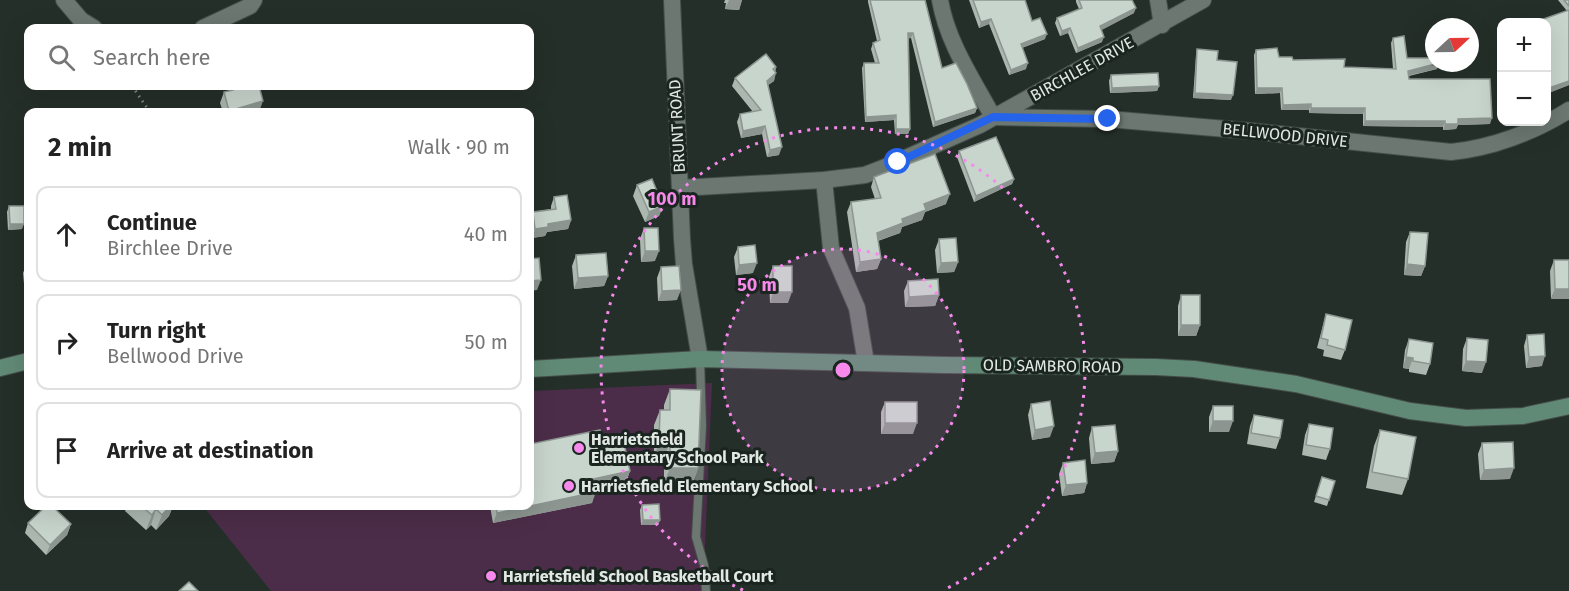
<!DOCTYPE html>
<meta charset="utf-8">
<style>
body{margin:0;font-family:"Fira Sans",sans-serif;background:#f2f2f2;color:#222}
.controls{position:absolute;right:18px;top:18px;display:grid;overflow:hidden;border-radius:12px;box-shadow:0 6px 24px #0002}
.controls button{width:54px;height:54px;display:grid;place-items:center;padding:0;border:0;border-bottom:2px solid #e0e0e0;background:#fff;color:#222;font:30px sans-serif}
.compass{position:absolute;left:1425px;top:18px;width:54px;height:54px;border-radius:50%;background:#fff;box-shadow:0 6px 24px #0002;rotate:68deg}
.stop{position:absolute;width:18px;height:18px;margin:-14px;border:4px solid #2563eb;border-radius:50%;background:#fff}
.stop.end{background:#2563eb;border-color:#fff;box-shadow:0 2px 6px #0008}
.list{margin:0;padding:0;list-style:none}
h2{display:flex;justify-content:space-between;align-items:center;height:78px;margin:0;padding:0 24px;font-size:26px}
h2 small{font-size:20px;font-weight:400;color:#767676}
.list li{display:grid;grid-template-columns:39px 1fr auto;gap:18px;align-items:center;box-sizing:border-box;height:96px;margin:0 12px 12px;padding:0 12px;border:2px solid #e0e0e0;border-radius:12px}
.list b{display:block;font-size:22px;white-space:nowrap}
.list p{margin:0;font-size:20px;white-space:nowrap;color:#767676}
.list em{font-size:20px;font-style:normal;color:#767676}
.icon{flex:none;width:33px;height:33px;fill:none;stroke:currentColor;stroke-width:2;stroke-linecap:round;stroke-linejoin:round}
.map{position:relative;flex:none;width:1569px;height:591px;overflow:hidden}
.search{position:absolute;background:#fff;box-shadow:0 6px 24px #0002;left:24px;top:24px;width:510px;height:66px;display:flex;align-items:center;gap:15px;box-sizing:border-box;padding:0 21px;border-radius:12px;color:#767676;font-size:22px}
.panel{position:absolute;background:#fff;box-shadow:0 6px 24px #0002;left:24px;top:108px;width:510px;height:402px;border-radius:12px}
.map>svg:first-child{display:block}
.green{fill:#4c2d49}
.lines{fill:none;stroke-linecap:round;stroke-linejoin:round}
.service-casing{stroke:#444e49;stroke-width:10}
.minor-casing{stroke:#444e49;stroke-width:18}
.secondary-casing{stroke:#444e49;stroke-width:18}
.path{stroke:#818a85;stroke-width:3;stroke-dasharray:1.5 4.5;stroke-linecap:butt}
.service{stroke:#6b7770;stroke-width:8}
.minor{stroke:#6b7770;stroke-width:16}
.secondary{stroke:#618a76;stroke-width:16}
.wall{fill:#acb7b0}
.shaded-wall{fill:#8c9590}
.building{fill:#c8d5cd;stroke:#8c9590;stroke-width:1.5}
.route{stroke:#2563eb;stroke-width:8}
.ring{fill:none;stroke:#f788ec;stroke-width:3;stroke-dasharray:3 6}
.poi-dot{fill:#f788ec;stroke:#1b2520;stroke-width:2}
.labels{text-anchor:middle;dominant-baseline:central;stroke-width:6;stroke-linejoin:round;paint-order:stroke}
.street-label{font-size:16px;fill:#e2e9e5;stroke:#1b2520}
.poi-label{font-size:16px;font-weight:bold;fill:#e2e9e5;stroke:#1b2520;text-anchor:start}
.centre{fill:#f788ec;stroke:#1b2520;stroke-width:3}
.ring-label{font-size:18px;text-anchor:middle;font-weight:bold;fill:#f788ec;stroke:#1b2520;stroke-width:6;stroke-linejoin:round;paint-order:stroke}
</style>
<div class="map">
<svg width="1569" height="591" viewBox="0 0 1569 591">
<rect width="100%" height="100%" fill="#252f29"/>
<!-- green -->
<path class="green" d="M 712,383 L 703,591 L 271,591 L 203,506 L 530,506 L 530,391 Z"/>
<g class="lines">
<defs>
<path id="service" d="M 700,359 L 702,426 L 696,537 L 704,565 L 706,591"/>
<g id="minor">
<path d="M 64,0 L 81,20 L 94,28"/>
<path d="M 672,0 L 682,239 L 684,264 L 700,359"/>
<path d="M 940,0 C 947,42 973,80 993,117"/>
<path d="M 1158,0 L 1162,25"/>
<path d="M 203,28 L 250,6 L 254,0"/>
<path d="M 993,117 L 1108,119 L 1250,131 L 1451,152 C 1492,148 1534,132 1569,110"/>
<path d="M 824,180 L 831,248 L 857,308 L 866,363"/>
<path d="M 680,188 L 824,180 L 865,175 L 883,168 L 980,125 L 1203,0"/>
</g>
<g id="secondary">
<path d="M 0,368 L 28,361"/>
<path d="M 530,369 L 700,359 L 944,365 L 1156,367 L 1194,369 L 1296,384 L 1410,411 L 1466,418 L 1523,416 L 1569,406"/>
</g>
</defs>
<!-- service casing -->
<use href="#service" class="service-casing"/>
<!-- minor casing -->
<use href="#minor" class="minor-casing"/>
<!-- secondary casing -->
<use href="#secondary" class="secondary-casing"/>
<!-- path -->
<path class="path" d="M 132,86 L 150,112"/>
<!-- service -->
<use href="#service" class="service"/>
<!-- minor -->
<use href="#minor" class="minor"/>
<!-- secondary -->
<use href="#secondary" class="secondary"/>
</g>
<!-- wall -->
<g class="wall">
<path d="M 725,0 L 742,0 L 739,10 L 725,9 L 726,3 L 724,3 Z"/>
<path d="M 868,0 L 925,0 L 942,68 L 977,108 L 975,113 L 933,127 L 911,38 L 909,38 L 910,129 L 908,134 L 895,134 L 894,120 L 865,122 L 862,68 L 864,63 L 875,63 L 871,49 L 873,43 L 877,41 L 868,2 Z"/>
<path d="M 969,0 L 1025,0 L 1032,21 L 1045,39 L 1022,48 L 1026,69 L 1009,75 L 989,24 L 979,28 Z"/>
<path d="M 1076,0 L 1132,0 L 1134,13 L 1101,30 L 1102,42 L 1076,53 L 1068,33 L 1060,36 L 1055,23 L 1057,18 L 1079,9 L 1076,2 Z"/>
<path d="M 1558,0 L 1569,0 L 1569,85 L 1546,94 L 1546,22 L 1567,11 Z"/>
<path d="M 1393,38 L 1407,58 L 1437,69 L 1409,76 L 1409,79 L 1490,124 L 1458,125 L 1456,129 L 1443,130 L 1443,127 L 1363,126 L 1363,114 L 1309,113 L 1309,110 L 1281,110 L 1280,93 L 1255,94 L 1254,55 L 1256,50 L 1279,57 L 1293,60 L 1344,67 L 1393,69 L 1391,43 Z"/>
<path d="M 1502,42 L 1502,58 L 1499,48 Z"/>
<path d="M 1197,49 L 1217,60 L 1231,100 L 1193,98 L 1196,55 Z"/>
<path d="M 776,67 L 774,81 L 768,85 L 779,155 L 767,157 L 762,134 L 741,138 L 737,122 L 740,114 L 753,112 L 732,86 L 735,78 Z"/>
<path d="M 1111,75 L 1159,86 L 1157,91 L 1110,93 L 1109,81 Z"/>
<path d="M 232,87 L 259,112 L 223,112 L 220,103 L 224,92 L 230,91 Z"/>
<path d="M 959,151 L 1014,179 L 1012,184 L 974,202 L 957,157 Z"/>
<path d="M 874,177 L 946,204 L 925,212 L 922,220 L 902,227 L 900,233 L 878,241 L 881,259 L 877,269 L 856,272 L 847,212 L 851,202 L 875,199 L 871,187 Z"/>
<path d="M 637,185 L 663,206 L 659,216 L 645,222 L 633,196 Z"/>
<path d="M 554,197 L 571,220 L 568,229 L 547,232 L 545,236 L 532,238 L 530,220 L 533,212 L 551,209 L 551,206 Z"/>
<path d="M 9,206 L 22,229 L 8,230 L 7,212 Z"/>
<path d="M 644,228 L 655,261 L 641,262 L 640,239 Z"/>
<path d="M 1410,232 L 1425,266 L 1421,276 L 1404,275 L 1406,242 Z"/>
<path d="M 939,239 L 958,262 L 954,272 L 937,273 L 935,250 Z"/>
<path d="M 738,247 L 753,273 L 736,275 L 734,257 Z"/>
<path d="M 576,255 L 608,276 L 604,286 L 574,289 L 572,266 Z"/>
<path d="M 1554,260 L 1569,260 L 1551,299 L 1550,271 Z"/>
<path d="M 27,263 L 28,263 L 28,295 L 25,295 L 23,273 Z"/>
<path d="M 773,266 L 788,303 L 770,303 L 769,277 Z"/>
<path d="M 661,267 L 677,300 L 658,301 L 657,278 Z"/>
<path d="M 908,281 L 939,295 L 935,306 L 905,307 L 904,291 Z"/>
<path d="M 1181,295 L 1200,325 L 1196,336 L 1178,336 L 1178,306 Z"/>
<path d="M 1326,314 L 1345,350 L 1341,360 L 1323,356 L 1324,350 L 1317,348 L 1323,325 Z"/>
<path d="M 1527,335 L 1542,366 L 1526,368 L 1524,346 Z"/>
<path d="M 1467,338 L 1482,373 L 1462,371 L 1463,349 Z"/>
<path d="M 1409,339 L 1430,364 L 1426,375 L 1409,372 L 1409,369 L 1403,368 L 1405,350 Z"/>
<path d="M 670,389 L 698,468 L 693,483 L 664,483 L 664,458 L 654,458 L 654,425 L 660,410 L 664,410 L 664,405 Z"/>
<path d="M 885,402 L 913,434 L 881,434 L 881,412 Z"/>
<path d="M 1031,404 L 1050,437 L 1032,440 L 1028,415 Z"/>
<path d="M 1213,406 L 1229,432 L 1209,432 L 1209,417 Z"/>
<path d="M 1254,415 L 1280,438 L 1276,449 L 1247,444 L 1250,426 Z"/>
<path d="M 1309,424 L 1330,449 L 1326,460 L 1302,455 L 1305,435 Z"/>
<path d="M 1092,427 L 1118,451 L 1114,462 L 1091,464 L 1089,438 Z"/>
<path d="M 1380,430 L 1408,479 L 1402,495 L 1366,488 L 1374,446 Z"/>
<path d="M 1482,443 L 1510,479 L 1480,480 L 1478,454 Z"/>
<path d="M 603,448 L 630,471 L 626,482 L 595,488 L 592,503 L 493,523 L 490,506 L 530,506 Z"/>
<path d="M 1063,463 L 1087,483 L 1084,493 L 1062,496 L 1059,474 Z"/>
<path d="M 1322,477 L 1335,481 L 1327,506 L 1314,502 Z"/>
<path d="M 642,505 L 660,520 L 658,525 L 641,525 L 640,510 Z"/>
<path d="M 127,506 L 173,506 L 169,516 L 156,530 L 151,525 L 146,530 L 125,511 Z"/>
<path d="M 28,523 L 71,524 L 67,535 L 46,555 L 25,533 Z"/>
</g>
<!-- shaded-wall -->
<g class="shaded-wall">
<path d="M 729,0 L 742,0 L 739,10 L 725,9 Z"/>
<path d="M 1136,8 L 1134,13 L 1098,32 L 1100,26 Z"/>
<path d="M 991,19 L 989,24 L 979,28 L 981,22 Z"/>
<path d="M 1070,28 L 1068,33 L 1060,36 L 1062,31 Z"/>
<path d="M 908,33 L 913,33 L 911,38 L 907,39 Z"/>
<path d="M 1047,34 L 1045,39 L 1019,49 L 1021,44 Z"/>
<path d="M 1104,37 L 1102,42 L 1076,53 L 1078,48 Z"/>
<path d="M 1028,63 L 1026,69 L 1009,75 L 1011,70 Z"/>
<path d="M 1439,64 L 1437,69 L 1406,76 L 1408,71 Z"/>
<path d="M 776,73 L 774,81 L 764,88 L 767,81 Z"/>
<path d="M 1569,81 L 1569,85 L 1546,94 L 1546,89 Z"/>
<path d="M 1159,86 L 1157,91 L 1110,93 L 1112,88 Z"/>
<path d="M 1257,88 L 1282,88 L 1280,93 L 1255,94 Z"/>
<path d="M 1195,93 L 1233,95 L 1231,100 L 1193,98 Z"/>
<path d="M 263,101 L 259,112 L 229,112 L 229,111 Z"/>
<path d="M 1311,104 L 1309,110 L 1281,110 L 1283,105 Z"/>
<path d="M 977,108 L 975,113 L 933,127 L 935,122 Z"/>
<path d="M 1311,108 L 1365,108 L 1363,114 L 1309,113 Z"/>
<path d="M 896,115 L 894,120 L 865,122 L 866,117 Z"/>
<path d="M 1492,118 L 1490,124 L 1458,125 L 1456,129 L 1443,130 L 1445,124 L 1458,119 Z"/>
<path d="M 1365,121 L 1445,121 L 1443,127 L 1363,126 Z"/>
<path d="M 765,126 L 762,134 L 741,138 L 743,131 Z"/>
<path d="M 896,129 L 910,129 L 908,134 L 895,134 Z"/>
<path d="M 782,147 L 779,155 L 767,157 L 770,150 Z"/>
<path d="M 1014,179 L 1012,184 L 974,202 L 976,196 Z"/>
<path d="M 950,194 L 946,204 L 925,212 L 922,220 L 902,227 L 900,233 L 873,242 L 877,233 L 924,204 Z"/>
<path d="M 663,206 L 659,216 L 645,222 L 649,212 Z"/>
<path d="M 571,220 L 568,229 L 547,232 L 545,236 L 532,238 L 535,229 L 548,224 Z"/>
<path d="M 10,224 L 24,224 L 22,229 L 8,230 Z"/>
<path d="M 645,251 L 659,251 L 655,261 L 641,262 Z"/>
<path d="M 881,259 L 877,269 L 856,272 L 860,262 Z"/>
<path d="M 958,262 L 954,272 L 937,273 L 941,263 Z"/>
<path d="M 757,263 L 753,273 L 736,275 L 739,265 Z"/>
<path d="M 1407,264 L 1425,266 L 1421,276 L 1404,275 Z"/>
<path d="M 608,276 L 604,286 L 574,289 L 578,278 Z"/>
<path d="M 541,280 L 537,290 L 530,291 L 530,281 Z"/>
<path d="M 28,286 L 28,295 L 25,295 Z"/>
<path d="M 1555,289 L 1569,289 L 1569,299 L 1551,299 Z"/>
<path d="M 681,290 L 677,300 L 658,301 L 662,291 Z"/>
<path d="M 773,292 L 792,292 L 788,303 L 770,303 Z"/>
<path d="M 939,295 L 935,306 L 905,307 L 909,297 Z"/>
<path d="M 1181,325 L 1200,325 L 1196,336 L 1178,336 Z"/>
<path d="M 1545,356 L 1542,366 L 1526,368 L 1529,357 Z"/>
<path d="M 1406,357 L 1413,358 L 1409,369 L 1403,368 Z"/>
<path d="M 1466,361 L 1486,362 L 1482,373 L 1462,371 Z"/>
<path d="M 1213,421 L 1233,421 L 1229,432 L 1209,432 Z"/>
<path d="M 885,423 L 917,423 L 913,434 L 881,434 Z"/>
<path d="M 1054,426 L 1050,437 L 1032,440 L 1035,430 Z"/>
<path d="M 659,442 L 670,442 L 664,458 L 654,458 Z"/>
<path d="M 1118,451 L 1114,462 L 1091,464 L 1095,453 Z"/>
<path d="M 670,468 L 698,468 L 693,483 L 664,483 Z"/>
<path d="M 1514,468 L 1510,479 L 1480,480 L 1484,470 Z"/>
<path d="M 630,471 L 626,482 L 589,489 L 593,479 Z"/>
<path d="M 1087,483 L 1084,493 L 1062,496 L 1066,485 Z"/>
<path d="M 596,492 L 592,503 L 493,523 L 497,513 Z"/>
<path d="M 170,506 L 173,506 L 169,516 L 156,530 L 162,515 Z"/>
<path d="M 156,509 L 151,525 L 146,530 L 152,515 Z"/>
<path d="M 643,520 L 660,520 L 658,525 L 641,525 Z"/>
<path d="M 71,524 L 67,535 L 46,555 L 50,545 Z"/>
</g>
<!-- building -->
<g class="building">
<path d="M 870,0 L 925,0 L 942,68 L 956,63 L 967,84 L 977,108 L 935,122 L 913,33 L 908,33 L 910,129 L 896,129 L 896,115 L 866,117 L 864,63 L 879,63 L 873,43 L 880,40 Z"/>
<path d="M 973,0 L 1025,0 L 1032,21 L 1040,18 L 1047,34 L 1021,44 L 1028,63 L 1011,70 L 991,19 L 981,22 Z"/>
<path d="M 1079,0 L 1132,0 L 1136,8 L 1100,26 L 1104,37 L 1078,48 L 1070,28 L 1062,31 L 1057,18 L 1082,8 Z"/>
<path d="M 1564,0 L 1569,0 L 1569,6 Z"/>
<path d="M 1569,10 L 1569,81 L 1546,89 L 1546,22 L 1535,22 Z"/>
<path d="M 1404,36 L 1407,58 L 1434,58 L 1434,63 L 1439,63 L 1408,71 L 1409,79 L 1490,79 L 1492,118 L 1458,119 L 1458,124 L 1445,124 L 1445,121 L 1365,121 L 1365,108 L 1311,108 L 1311,104 L 1283,105 L 1282,88 L 1257,88 L 1256,50 L 1277,48 L 1279,57 L 1292,57 L 1293,60 L 1345,59 L 1344,67 L 1396,69 L 1393,38 Z"/>
<path d="M 1197,49 L 1218,51 L 1217,60 L 1237,62 L 1233,95 L 1195,93 Z"/>
<path d="M 766,54 L 776,67 L 773,69 L 776,73 L 767,81 L 782,147 L 770,150 L 765,126 L 743,131 L 740,114 L 761,110 L 735,78 Z"/>
<path d="M 1158,73 L 1159,86 L 1112,88 L 1111,75 Z"/>
<path d="M 237,86 L 259,86 L 263,101 L 229,111 L 224,92 L 233,90 L 232,87 Z"/>
<path d="M 996,137 L 1014,179 L 976,196 L 959,151 Z"/>
<path d="M 935,154 L 950,194 L 924,204 L 926,210 L 902,219 L 903,223 L 877,233 L 881,259 L 860,262 L 851,202 L 881,198 L 874,177 Z"/>
<path d="M 652,179 L 663,206 L 649,212 L 637,185 Z"/>
<path d="M 567,195 L 571,220 L 548,224 L 548,227 L 535,229 L 533,212 L 556,209 L 554,197 Z"/>
<path d="M 9,206 L 24,206 L 24,224 L 10,224 Z"/>
<path d="M 644,228 L 658,228 L 659,251 L 645,251 Z"/>
<path d="M 1410,232 L 1428,233 L 1425,266 L 1407,264 Z"/>
<path d="M 956,238 L 958,262 L 941,263 L 939,239 Z"/>
<path d="M 755,245 L 757,263 L 739,265 L 738,247 Z"/>
<path d="M 606,253 L 608,276 L 578,278 L 576,255 Z"/>
<path d="M 539,258 L 541,280 L 530,281 L 530,259 Z"/>
<path d="M 1554,260 L 1569,260 L 1569,289 L 1555,289 Z"/>
<path d="M 27,263 L 28,263 L 28,279 Z"/>
<path d="M 679,266 L 681,290 L 662,291 L 661,267 Z"/>
<rect x="773" y="266" width="19" height="26"/>
<path d="M 938,279 L 939,295 L 909,297 L 908,281 Z"/>
<rect x="1181" y="295" width="19" height="30"/>
<path d="M 1326,314 L 1352,320 L 1345,350 L 1327,345 L 1328,340 L 1321,338 Z"/>
<path d="M 1544,334 L 1545,356 L 1529,357 L 1527,335 Z"/>
<path d="M 1467,338 L 1488,340 L 1486,362 L 1466,361 Z"/>
<path d="M 1409,339 L 1433,343 L 1430,364 L 1413,361 L 1413,358 L 1406,357 Z"/>
<path d="M 670,389 L 701,390 L 698,468 L 670,468 L 670,442 L 659,442 L 660,410 L 670,410 Z"/>
<path d="M 1050,401 L 1054,426 L 1035,430 L 1031,404 Z"/>
<rect x="885" y="402" width="32" height="21"/>
<rect x="1213" y="406" width="20" height="15"/>
<path d="M 1254,415 L 1283,420 L 1280,438 L 1251,433 Z"/>
<path d="M 1309,424 L 1333,428 L 1330,449 L 1306,445 Z"/>
<path d="M 1115,425 L 1118,451 L 1095,453 L 1092,427 Z"/>
<path d="M 600,430 L 603,448 L 624,443 L 630,471 L 593,479 L 596,492 L 497,513 L 496,506 L 530,506 L 530,444 Z"/>
<path d="M 1380,430 L 1416,437 L 1408,479 L 1372,472 Z"/>
<path d="M 1513,442 L 1514,468 L 1484,470 L 1482,443 Z"/>
<path d="M 1085,460 L 1087,483 L 1066,485 L 1063,463 Z"/>
<path d="M 1322,477 L 1335,481 L 1329,500 L 1316,496 Z"/>
<path d="M 659,504 L 660,520 L 643,520 L 642,505 Z"/>
<path d="M 46,506 L 52,506 L 71,524 L 50,545 L 28,523 Z"/>
<path d="M 141,506 L 170,506 L 162,515 L 156,509 L 152,515 Z"/>
<path d="M 189,582 L 198,591 L 179,591 Z"/>
</g>
<g class="lines">
<!-- route -->
<path class="route" d="M 898,162 L 993,117 L 1108,119"/>
</g>
<!-- distance rings -->
<circle cx="843" cy="370" r="121" fill="#f788ec" fill-opacity=".12"/>
<g class="ring">
<circle cx="843" cy="370" r="121"/>
<path d="M743 590A242 242 0 1 1 943 590"/>
</g>
<!-- markers -->
<g class="poi-dot">
<circle cx="579" cy="448" r="6"/>
<circle cx="569" cy="486" r="6"/>
<circle cx="491" cy="576" r="6"/>
</g>
<g class="labels">
<!-- street labels -->
<g class="street-label">
<text transform="translate(1082 69) rotate(-29)">BIRCHLEE DRIVE</text>
<text transform="translate(677 126) rotate(-93)">BRUNT ROAD</text>
<text transform="translate(1285 135) rotate(6)">BELLWOOD DRIVE</text>
<text transform="translate(1052 366) rotate(1)">OLD SAMBRO ROAD</text>
</g>
<!-- poi labels -->
<g class="poi-label">
<text x="591" y="439">Harrietsfield<tspan x="591" dy="18">Elementary School Park</tspan></text>
<text x="581" y="486">Harrietsfield Elementary School</text>
<text x="503" y="576">Harrietsfield School Basketball Court</text>
</g>
</g>
<circle cx="843" cy="370" r="9" class="centre"/>
<g class="ring-label">
<text x="672" y="205">100 m</text>
<text x="757" y="291">50 m</text>
</g>
</svg>
<div class="controls">
<button>+</button>
<button>−</button>
</div>
<svg class="compass" viewBox="-18 -18 36 36"><path d="M0-13l5 13h-10z" fill="#e53935"/><path d="M0 13l5-13h-10z" fill="#767676"/></svg>
<div class="stop" style="left:898px;top:162px"></div>
<div class="stop end" style="left:1108px;top:119px"></div>
<div class="search"><svg class="icon" aria-label="search" viewBox="0 0 24 24"><circle cx="10" cy="10" r="6"/><path d="M15 15l6 6"/></svg>Search here</div>
<section class="panel">
<h2>2 min<small>Walk · 90 m</small></h2>
<ul class="list">
<li><svg class="icon" aria-label="ahead" viewBox="0 0 24 24"><path d="M12 20V5M6 11l6-6 6 6"/></svg><div><b>Continue</b><p>Birchlee Drive</p></div><em>40 m</em></li>
<li><svg class="icon" aria-label="right" viewBox="0 0 24 24"><path d="M7 20v-9h11M14 6l5 5-5 5"/></svg><div><b>Turn right</b><p>Bellwood Drive</p></div><em>50 m</em></li>
<li><svg class="icon" aria-label="arrive" viewBox="0 0 24 24"><path d="M6 21V4h12l-3 4 3 4H6"/></svg><div><b>Arrive at destination</b></div></li>
</ul>
</section>
</div>
